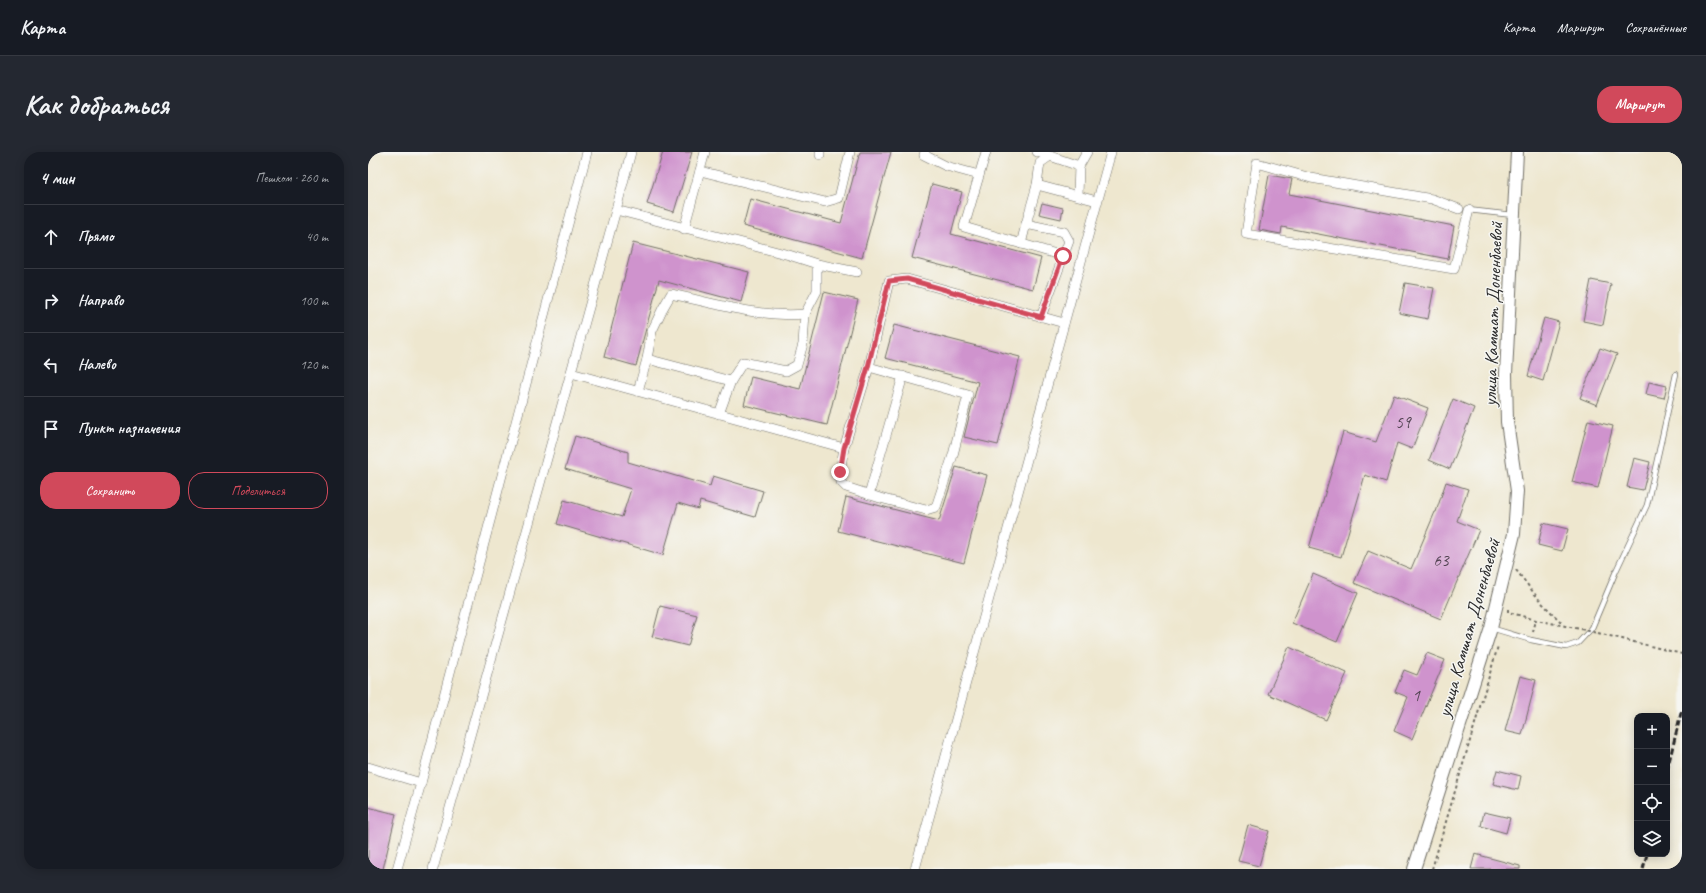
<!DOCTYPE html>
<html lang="ru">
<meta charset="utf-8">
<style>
body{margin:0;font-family:Caveat,sans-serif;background:#242831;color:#f1f3f6}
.controls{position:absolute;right:12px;bottom:12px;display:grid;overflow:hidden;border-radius:8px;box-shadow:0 2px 10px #0003}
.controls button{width:36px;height:36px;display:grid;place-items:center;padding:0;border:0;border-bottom:1px solid #363941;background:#171b24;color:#f1f3f6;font:20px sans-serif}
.stop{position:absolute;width:12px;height:12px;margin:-9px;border:3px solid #d1495b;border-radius:50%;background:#fff}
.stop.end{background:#d1495b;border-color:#fff;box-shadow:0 1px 4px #0008}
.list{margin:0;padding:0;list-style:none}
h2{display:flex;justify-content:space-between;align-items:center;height:52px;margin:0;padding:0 16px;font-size:17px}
h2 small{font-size:13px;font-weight:400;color:#9ea1a6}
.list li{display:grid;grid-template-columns:26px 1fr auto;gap:12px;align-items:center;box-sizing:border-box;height:64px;padding:0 16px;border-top:1px solid #363941}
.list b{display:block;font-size:15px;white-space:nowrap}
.list em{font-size:13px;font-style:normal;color:#9ea1a6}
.actions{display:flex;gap:8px;padding:12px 16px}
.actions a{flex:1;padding:9px 0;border:1px solid #d1495b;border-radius:16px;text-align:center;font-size:14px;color:#d1495b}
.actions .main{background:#d1495b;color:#fff}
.icon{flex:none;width:22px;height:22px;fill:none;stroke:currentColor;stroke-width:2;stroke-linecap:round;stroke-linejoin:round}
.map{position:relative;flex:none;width:1314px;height:717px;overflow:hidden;border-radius:16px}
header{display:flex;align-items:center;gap:24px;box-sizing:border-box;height:56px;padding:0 20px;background:#171b24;border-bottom:1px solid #363941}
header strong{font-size:19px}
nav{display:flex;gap:22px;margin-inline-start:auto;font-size:14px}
.intro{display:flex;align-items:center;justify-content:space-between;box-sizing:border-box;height:96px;padding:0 24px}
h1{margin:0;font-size:28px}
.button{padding:10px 18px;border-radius:16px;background:#d1495b;color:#fff;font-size:14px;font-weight:700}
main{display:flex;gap:24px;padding:0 24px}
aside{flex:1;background:#171b24;border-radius:16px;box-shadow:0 2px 10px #0003}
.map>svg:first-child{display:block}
.building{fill:#cf93cd}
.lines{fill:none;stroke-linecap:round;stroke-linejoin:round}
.lane-casing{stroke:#6f6d64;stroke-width:6}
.street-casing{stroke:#6f6d64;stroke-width:10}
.secondary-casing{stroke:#6f6d64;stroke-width:14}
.path{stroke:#6f6d64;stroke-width:2;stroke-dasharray:3 3;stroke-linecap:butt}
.lane{stroke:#fff;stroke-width:4.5}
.street{stroke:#fff;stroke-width:9}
.secondary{stroke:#fff;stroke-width:12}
.rail{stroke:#2b2b2b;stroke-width:3;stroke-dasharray:6 3;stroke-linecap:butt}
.path-bridge{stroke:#6f6d64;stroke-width:2;stroke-dasharray:3 3;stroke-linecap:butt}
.route{stroke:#d1495b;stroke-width:5}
.labels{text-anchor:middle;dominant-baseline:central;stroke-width:3;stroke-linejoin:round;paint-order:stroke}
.number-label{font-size:17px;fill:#544554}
.street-label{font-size:19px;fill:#2b2b2b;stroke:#f6f6f2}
</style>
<header>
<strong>Карта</strong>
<nav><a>Карта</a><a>Маршрут</a><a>Сохранённые</a></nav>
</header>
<div class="intro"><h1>Как добраться</h1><a class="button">Маршрут</a></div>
<main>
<aside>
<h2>4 мин<small>Пешком · 260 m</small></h2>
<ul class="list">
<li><svg class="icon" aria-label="ahead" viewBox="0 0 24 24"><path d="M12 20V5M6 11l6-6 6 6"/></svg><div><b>Прямо</b></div><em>40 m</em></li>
<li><svg class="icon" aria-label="right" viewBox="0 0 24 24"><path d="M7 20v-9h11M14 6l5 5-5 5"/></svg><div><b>Направо</b></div><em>100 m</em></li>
<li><svg class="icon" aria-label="left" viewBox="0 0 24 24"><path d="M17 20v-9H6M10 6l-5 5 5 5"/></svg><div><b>Налево</b></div><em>120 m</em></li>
<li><svg class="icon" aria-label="arrive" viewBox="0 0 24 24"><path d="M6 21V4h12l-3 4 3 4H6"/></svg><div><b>Пункт назначения</b></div></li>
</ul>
<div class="actions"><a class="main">Сохранить</a><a>Поделиться</a></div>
</aside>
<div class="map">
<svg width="1314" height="717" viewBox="0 0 1314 717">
<rect width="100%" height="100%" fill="#f6f6f2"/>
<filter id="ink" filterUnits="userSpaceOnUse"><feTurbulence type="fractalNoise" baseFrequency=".025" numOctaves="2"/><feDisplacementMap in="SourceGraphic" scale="8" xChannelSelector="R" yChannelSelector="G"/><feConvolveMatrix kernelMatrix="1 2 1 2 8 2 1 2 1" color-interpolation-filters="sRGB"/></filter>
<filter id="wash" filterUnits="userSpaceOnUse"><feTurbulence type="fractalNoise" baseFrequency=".012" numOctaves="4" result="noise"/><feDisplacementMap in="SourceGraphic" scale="16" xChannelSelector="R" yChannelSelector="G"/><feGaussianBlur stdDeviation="0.9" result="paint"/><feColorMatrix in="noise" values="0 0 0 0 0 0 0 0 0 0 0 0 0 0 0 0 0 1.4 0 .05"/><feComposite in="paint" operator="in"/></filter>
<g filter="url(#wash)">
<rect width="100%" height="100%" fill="#eee7cf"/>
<g id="blocks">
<!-- building -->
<g class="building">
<path d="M 295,0 L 324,0 L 306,60 L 279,52 Z"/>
<path d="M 492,0 L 523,0 L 494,106 L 375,74 L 382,47 L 473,71 Z"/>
<path d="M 901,23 L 924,27 L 921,42 L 1086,74 L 1080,107 L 914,75 L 913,82 L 891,78 Z"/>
<path d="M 564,32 L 594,40 L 583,82 L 673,106 L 665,137 L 544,106 Z"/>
<path d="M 674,51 L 695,56 L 693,67 L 671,62 Z"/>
<path d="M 265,91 L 381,120 L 373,150 L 291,128 L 268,214 L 236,205 Z"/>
<path d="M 1223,128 L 1243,132 L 1235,173 L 1215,169 Z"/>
<path d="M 1037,131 L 1066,136 L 1060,167 L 1031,161 Z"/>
<path d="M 456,140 L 490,148 L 459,273 L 376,253 L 383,225 L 432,237 Z"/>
<path d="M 1176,166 L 1191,170 L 1175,229 L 1160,224 Z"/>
<path d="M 526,173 L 652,205 L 630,293 L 596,285 L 610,230 L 517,206 Z"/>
<path d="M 1232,196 L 1249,202 L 1229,253 L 1212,246 Z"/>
<path d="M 1281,230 L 1299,234 L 1296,246 L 1278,242 Z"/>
<path d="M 1026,243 L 1060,256 L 1044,297 L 1029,291 L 1018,330 L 997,323 L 973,405 L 941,396 L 975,280 L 1008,290 Z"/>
<path d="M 1085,247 L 1106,256 L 1082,317 L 1061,308 Z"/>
<path d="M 1220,268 L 1245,274 L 1230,336 L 1204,330 Z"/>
<path d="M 207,284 L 260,300 L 260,310 L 342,334 L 345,324 L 395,339 L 387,365 L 332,349 L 330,357 L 310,351 L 295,403 L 189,372 L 196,348 L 254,365 L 263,337 L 197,317 Z"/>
<path d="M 1266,306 L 1282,310 L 1275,338 L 1259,335 Z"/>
<path d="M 588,315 L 619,323 L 596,411 L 470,379 L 478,345 L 571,369 Z"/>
<path d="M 1078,330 L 1100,337 L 1089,369 L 1111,378 L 1073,467 L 986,431 L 1000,399 L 1043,417 L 1067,360 L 1068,360 Z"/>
<path d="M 1175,371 L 1200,377 L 1194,399 L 1170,393 Z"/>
<path d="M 945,422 L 990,441 L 969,490 L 924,471 Z"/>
<path d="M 292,454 L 329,463 L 320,494 L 284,485 Z"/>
<path d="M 921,495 L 979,521 L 958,568 L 900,542 Z"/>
<path d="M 1059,501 L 1077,508 L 1044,587 L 1026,579 L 1040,545 L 1027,540 L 1036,518 L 1049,523 Z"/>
<path d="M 1152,524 L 1168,528 L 1154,583 L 1137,579 Z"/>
<path d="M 1129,618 L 1153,624 L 1150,638 L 1125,632 Z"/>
<path d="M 0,655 L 28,662 L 15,717 L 0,717 Z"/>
<path d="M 1116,660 L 1142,666 L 1138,681 L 1113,674 Z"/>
<path d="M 880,673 L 901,679 L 891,714 L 870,709 Z"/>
<path d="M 1107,702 L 1152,714 L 1152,717 L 1103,717 Z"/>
</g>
</g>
</g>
<g filter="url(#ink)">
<use href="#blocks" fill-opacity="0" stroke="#6f6d64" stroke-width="1"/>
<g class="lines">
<defs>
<g id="lane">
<path d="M 1100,58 L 1145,63"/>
<path d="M 1123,476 L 1163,488 L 1198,495 L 1210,491 L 1224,476 L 1248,419 L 1279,353 L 1308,222"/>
</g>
<g id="street">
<path d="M 557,0 L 556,3 L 578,14 L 611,23"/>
<path d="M 618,0 L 596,75 L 695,104"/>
<path d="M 669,0 L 682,4"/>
<path d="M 452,3 L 452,0"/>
<path d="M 711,14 L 719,0"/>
<path d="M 332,19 L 457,50 L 471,46 L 482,0"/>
<path d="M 669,33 L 672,11 L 682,4 L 711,14 L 710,43"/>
<path d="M 1091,57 L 1064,47 L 943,26 L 889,11 L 878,82 L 1086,117 L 1101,58"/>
<path d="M 248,58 L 421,103 L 449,112 L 449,139 L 437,162 C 392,166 346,151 303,142 L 295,156 L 284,179 L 279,207 L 270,239"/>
<path d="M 316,77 L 337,0"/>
<path d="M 653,92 L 658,72"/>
<path d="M 449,112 L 489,120"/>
<path d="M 673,165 L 701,89 L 696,80 L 658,72 L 669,33 L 729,49"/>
<path d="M 279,207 L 363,229"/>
<path d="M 501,215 L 600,243 L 585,303 L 568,355 L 558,358 L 512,346 L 478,335 L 473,330 L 472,320 L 476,296 Z"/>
<path d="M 501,215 L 521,129 L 539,127 L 696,171"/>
<path d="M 203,221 L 476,296"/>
<path d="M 351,262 L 363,229 L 375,210 L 418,219 L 429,213 L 435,192 L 437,162"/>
<path d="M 501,343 L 535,224"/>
<path d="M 0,615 L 53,631"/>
<path d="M 29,717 L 53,631 L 219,0"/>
<path d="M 65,717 L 248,58 L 263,0"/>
<path d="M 547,717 L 743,0"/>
</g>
<path id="secondary" d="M 1046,717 L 1123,476 L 1146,382 L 1149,339 L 1139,270 L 1138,222 L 1149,0"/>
</defs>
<!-- lane casing -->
<use href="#lane" class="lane-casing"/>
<!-- street casing -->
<use href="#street" class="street-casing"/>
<!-- secondary casing -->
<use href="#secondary" class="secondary-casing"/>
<!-- path -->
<g class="path">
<path d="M 1148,418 L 1173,450 L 1195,472"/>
<path d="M 1140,457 L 1140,460 L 1168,468 L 1212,477"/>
<path d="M 1165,480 L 1168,468"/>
<path d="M 1230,481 L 1314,502"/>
<path d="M 1064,717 L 1130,494"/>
</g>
<!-- lane -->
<use href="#lane" class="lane"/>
<!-- street -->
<use href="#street" class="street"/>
<!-- secondary -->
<use href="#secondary" class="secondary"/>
<!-- rail -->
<g class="rail">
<path d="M 1299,618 L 1314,557"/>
<path d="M 1275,717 L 1279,702"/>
<path d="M 1312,717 L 1314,710"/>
</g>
<!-- path-bridge -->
<path class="path-bridge" d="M 1213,477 L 1229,481"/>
</g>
</g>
<g class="lines" filter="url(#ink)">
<!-- route -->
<path class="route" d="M 472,320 L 476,296 L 500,215 L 521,129 L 539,127 L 673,165 L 695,104"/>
</g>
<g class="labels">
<!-- number labels -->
<g class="number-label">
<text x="1035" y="270">59</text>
<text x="1073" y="408">63</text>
<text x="1048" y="543">1</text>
</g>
<!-- street labels -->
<g class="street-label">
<text transform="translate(1125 162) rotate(-88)">улица Камшат Доненбаевой</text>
<text transform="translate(1101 476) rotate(-74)">улица Камшат Доненбаевой</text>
</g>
</g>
</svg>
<div class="controls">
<button>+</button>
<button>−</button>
<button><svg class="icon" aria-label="locate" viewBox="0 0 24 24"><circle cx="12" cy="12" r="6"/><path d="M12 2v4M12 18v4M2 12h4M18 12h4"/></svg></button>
<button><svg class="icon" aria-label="layers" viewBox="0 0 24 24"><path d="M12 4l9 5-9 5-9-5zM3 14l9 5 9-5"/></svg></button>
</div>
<div class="stop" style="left:695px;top:104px"></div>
<div class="stop end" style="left:472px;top:320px"></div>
</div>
</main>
